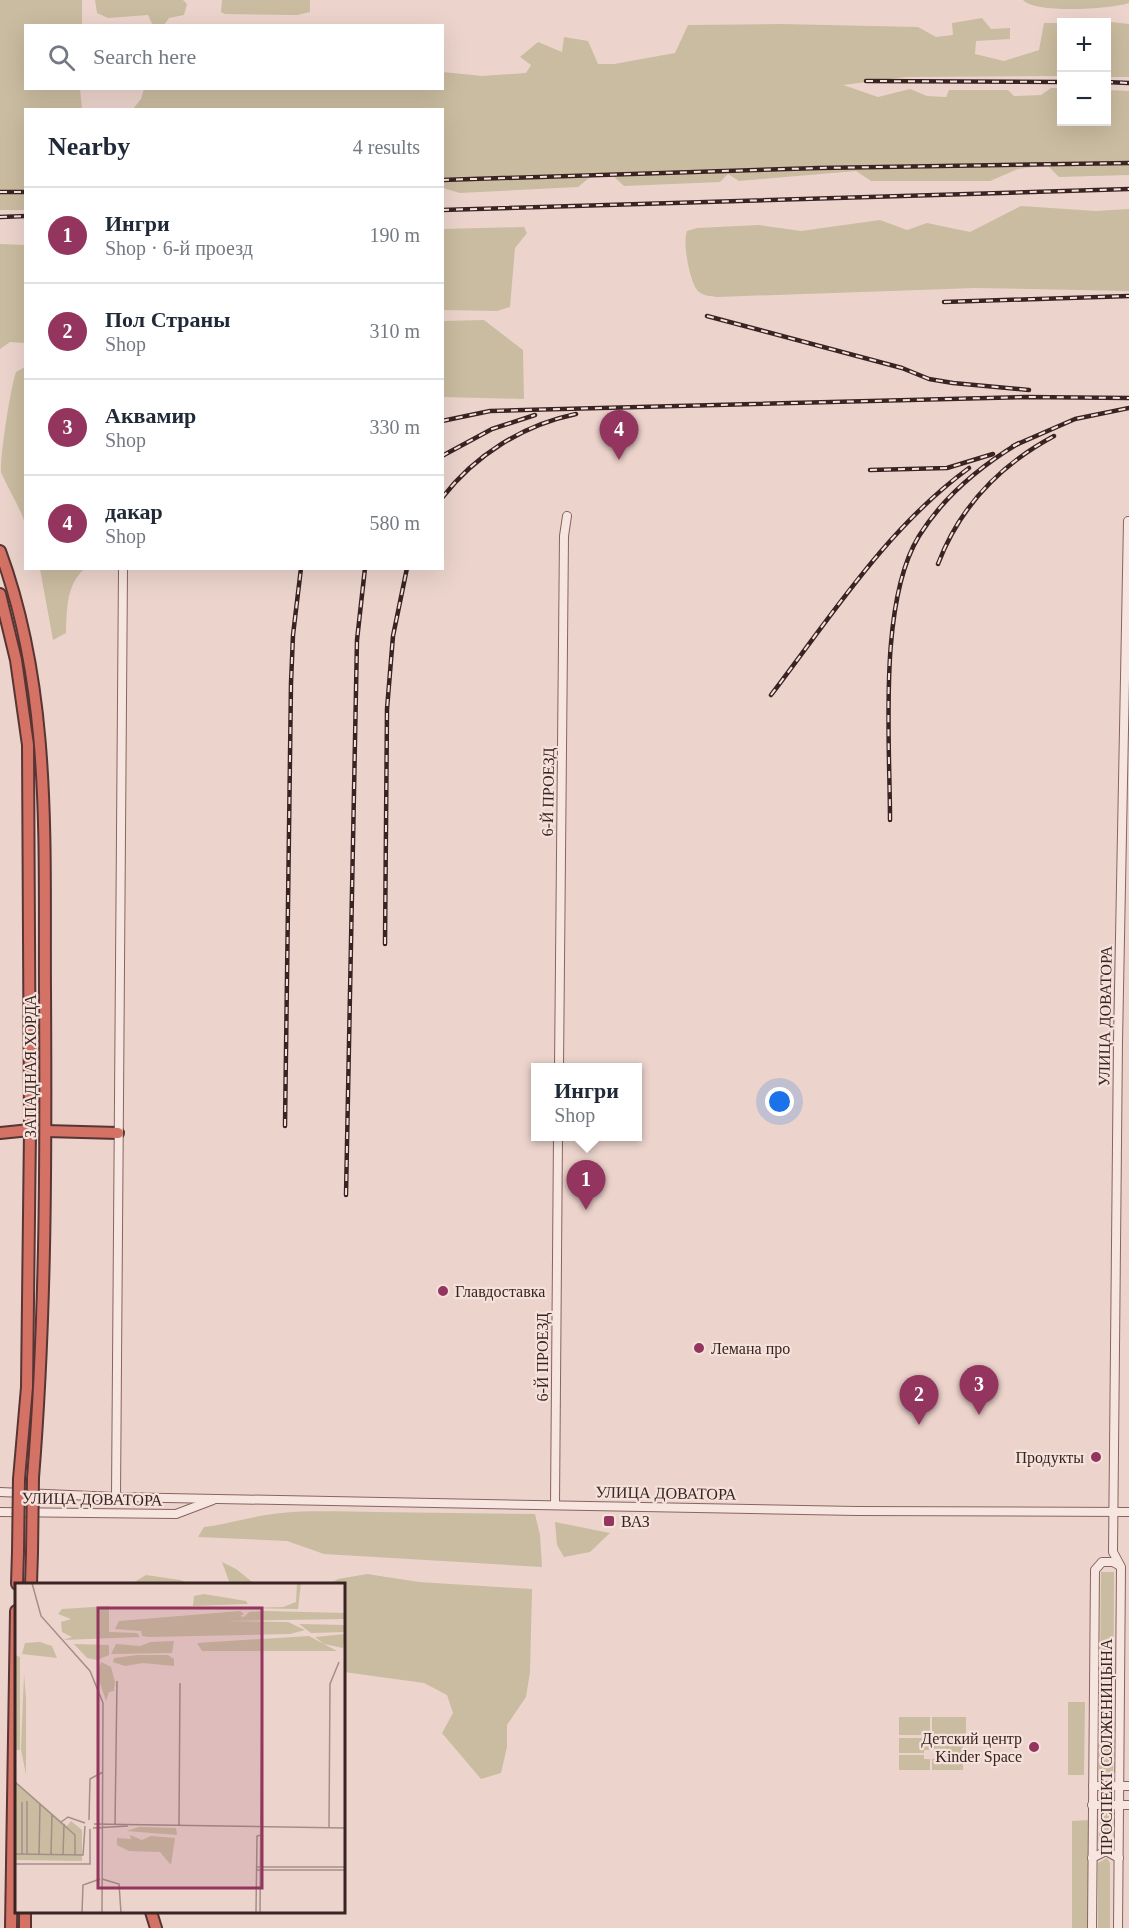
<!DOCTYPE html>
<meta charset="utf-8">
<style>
body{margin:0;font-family:"Times New Roman",serif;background:#f6f6f7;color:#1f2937}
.controls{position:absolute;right:18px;top:18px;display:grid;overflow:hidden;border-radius:0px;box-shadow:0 6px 24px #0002}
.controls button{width:54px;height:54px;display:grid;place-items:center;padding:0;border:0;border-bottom:2px solid #e0e1e3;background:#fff;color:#1f2937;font:30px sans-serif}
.you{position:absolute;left:780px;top:1102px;width:21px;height:21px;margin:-15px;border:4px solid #fff;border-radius:50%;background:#1a73e8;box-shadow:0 0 0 9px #1a73e833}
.badge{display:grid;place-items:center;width:39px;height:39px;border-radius:50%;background:#93355f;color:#fff;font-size:20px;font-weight:700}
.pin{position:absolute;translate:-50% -50px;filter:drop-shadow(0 2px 3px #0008)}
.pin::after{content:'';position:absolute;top:32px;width:21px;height:18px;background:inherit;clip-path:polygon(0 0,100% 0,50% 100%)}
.popup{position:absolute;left:531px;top:1063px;width:111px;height:78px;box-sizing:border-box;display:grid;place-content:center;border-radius:0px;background:#fff;filter:drop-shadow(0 2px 4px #0005);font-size:20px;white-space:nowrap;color:#747a83}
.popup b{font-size:22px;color:#1f2937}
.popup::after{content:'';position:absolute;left:50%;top:100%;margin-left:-12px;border:12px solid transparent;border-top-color:#fff}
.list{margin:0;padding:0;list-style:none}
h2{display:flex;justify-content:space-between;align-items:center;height:78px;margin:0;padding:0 24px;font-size:26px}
h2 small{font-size:20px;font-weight:400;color:#747a83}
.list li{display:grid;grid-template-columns:39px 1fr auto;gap:18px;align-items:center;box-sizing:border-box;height:96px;padding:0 24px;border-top:2px solid #e0e1e3}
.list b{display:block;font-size:22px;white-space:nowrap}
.list p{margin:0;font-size:20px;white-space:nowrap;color:#747a83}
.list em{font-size:20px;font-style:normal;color:#747a83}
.icon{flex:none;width:33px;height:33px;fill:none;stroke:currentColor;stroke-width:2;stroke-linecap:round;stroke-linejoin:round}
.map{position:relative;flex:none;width:1129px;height:1928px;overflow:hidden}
.search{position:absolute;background:#fff;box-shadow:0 6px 24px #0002;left:24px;top:24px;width:420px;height:66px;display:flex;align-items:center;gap:15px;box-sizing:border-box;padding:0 21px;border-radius:0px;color:#747a83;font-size:22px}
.panel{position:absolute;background:#fff;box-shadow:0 6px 24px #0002;left:24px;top:108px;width:420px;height:462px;border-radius:0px}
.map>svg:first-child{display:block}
.green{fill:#cabca0}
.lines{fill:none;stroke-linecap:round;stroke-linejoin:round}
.minor-casing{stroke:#886461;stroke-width:10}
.highway-casing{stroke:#573534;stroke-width:14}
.minor{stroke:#f7e5df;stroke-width:8}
.highway{stroke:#d37265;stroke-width:10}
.rail-casing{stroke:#3a2423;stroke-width:4.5}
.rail{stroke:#f4e2db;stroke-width:2;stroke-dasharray:7;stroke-linecap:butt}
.highway-bridge-casing{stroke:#573534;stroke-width:14;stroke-linecap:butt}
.highway-bridge{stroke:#d37265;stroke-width:10}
.poi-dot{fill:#93355f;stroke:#f4e2db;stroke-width:2}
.labels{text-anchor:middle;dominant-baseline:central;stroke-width:4.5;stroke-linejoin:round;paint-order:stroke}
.street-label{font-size:16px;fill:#3a2423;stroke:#f4e2db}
.poi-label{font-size:16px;fill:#3a2423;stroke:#f4e2db;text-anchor:start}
.inset-road{fill:none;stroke:#a58e88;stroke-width:1.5}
.view{fill:#93355f;fill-opacity:0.15;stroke:#93355f;stroke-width:3}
.inset-edge{fill:none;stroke:#3a2423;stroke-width:3}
</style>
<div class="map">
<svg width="1129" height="1928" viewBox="0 0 1129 1928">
<rect width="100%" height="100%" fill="#ecd4cc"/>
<!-- green -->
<g class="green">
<path d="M 0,0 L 82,0 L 82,25 L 26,26 L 26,88 L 80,89 L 82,109 L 26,110 L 25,210 L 0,210 Z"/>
<path d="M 95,0 L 183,0 L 187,4 L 184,15 L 169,18 L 164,25 L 153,26 L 148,15 L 108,18 L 97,13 Z"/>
<path d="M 222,0 L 310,0 L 310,12 L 297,15 L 225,14 L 221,12 Z"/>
<path d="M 1023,0 L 1129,0 L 1129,3 C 1112,9 1035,14 1023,0 Z"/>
<path d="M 982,18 L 991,29 L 1010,28 L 1010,39 L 976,41 L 975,54 L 1004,61 L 1039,50 L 1044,23 L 1061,23 L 1061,76 L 906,77 L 843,85 L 878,97 L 910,89 L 927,96 L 946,97 L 949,90 L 1008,90 L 1014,96 L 1041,95 L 1051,88 L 1061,88 L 1062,122 L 1106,122 L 1107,90 L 1129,91 L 1129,175 L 1059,177 L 1047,165 L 1018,169 L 990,181 L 871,181 L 856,171 L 739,181 L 728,174 L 720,182 L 624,186 L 612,175 L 594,174 L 578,187 L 460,193 L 443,188 L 442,110 L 133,109 L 141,99 L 144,89 L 442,88 L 443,72 L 482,76 L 526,73 L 531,65 L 520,57 L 538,42 L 562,52 L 564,37 L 588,41 L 598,64 L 614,64 L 675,53 L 688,25 L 781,24 L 918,27 L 936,37 L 953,35 L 952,23 Z"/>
<path d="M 1103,21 L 1129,24 L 1129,77 L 1107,77 L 1106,22 L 1067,22 Z"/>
<path d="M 1021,206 L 1096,211 L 1129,209 L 1129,291 L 975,288 L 717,297 C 711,296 704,296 699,292 C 690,285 682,241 687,231 L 697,228 L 759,225 L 801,231 L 880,220 L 907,230 L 927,223 L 970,232 Z"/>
<path d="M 524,227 L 527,233 L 515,248 L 510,307 L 497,311 L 443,310 L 443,229 Z"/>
<path d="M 0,244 L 26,245 L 25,343 L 10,342 L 0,349 Z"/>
<path d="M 484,320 L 523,350 L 524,399 L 443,397 L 443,321 Z"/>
<path d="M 25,367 L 25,523 C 19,505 8,489 1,472 C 0,457 10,390 16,372 Z"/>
<path d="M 40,569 L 84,569 C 66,586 67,609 66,633 L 53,640 Z"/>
<path d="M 376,1512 L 535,1514 L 540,1535 L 542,1567 L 324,1554 L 287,1541 L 198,1537 L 204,1527 C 231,1524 255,1515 282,1513 C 313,1510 345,1512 376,1512 Z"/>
<path d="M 555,1522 L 610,1533 L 590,1552 L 564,1557 L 557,1545 Z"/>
<path d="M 222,1562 L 236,1569 L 255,1584 L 230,1584 Z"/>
<path d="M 1101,1572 L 1114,1572 L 1113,1774 L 1108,1779 L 1099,1774 Z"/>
<path d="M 367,1574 L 419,1582 L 532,1589 L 530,1672 L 526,1697 L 507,1725 L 507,1747 L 501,1773 L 481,1779 L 442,1733 L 453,1713 L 447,1695 L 424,1683 L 344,1672 L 344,1584 L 329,1584 L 338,1579 Z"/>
<path d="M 146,1575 L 180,1580 L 192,1584 L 131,1584 Z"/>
<path d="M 1068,1702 L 1085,1702 L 1084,1775 L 1068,1775 Z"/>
<rect x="899" y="1717" width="31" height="18"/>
<path d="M 932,1717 L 966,1717 L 966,1733 L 962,1735 L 932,1735 Z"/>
<path d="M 899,1738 L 930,1738 L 930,1750 L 924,1750 L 924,1753 L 899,1753 Z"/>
<path d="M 932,1739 L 962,1739 L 963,1753 L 938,1753 L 938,1750 L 932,1750 Z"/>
<path d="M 899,1755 L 924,1755 L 924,1759 L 930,1759 L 930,1770 L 899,1770 Z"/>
<path d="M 938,1756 L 963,1756 L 963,1770 L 932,1770 L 932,1759 L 938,1759 Z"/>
<path d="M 1108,1810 L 1113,1817 L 1108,1842 L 1098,1842 L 1101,1812 Z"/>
<path d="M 1089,1820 L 1088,1928 L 1072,1928 L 1072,1821 Z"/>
<path d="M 1107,1858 L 1110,1863 L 1110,1928 L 1098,1928 L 1098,1863 Z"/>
</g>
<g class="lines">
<defs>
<g id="minor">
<path d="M 559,1068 L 564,536 L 567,516"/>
<path d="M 0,1492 L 116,1497 L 857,1511 L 1129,1512"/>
<path d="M 116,1497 L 123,568"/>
<path d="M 555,1505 L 558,1136"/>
<path d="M 0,1512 L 176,1514 L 213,1500"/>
<path d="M 1093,1786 L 1129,1786"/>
<path d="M 1092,1805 L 1129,1805"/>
<path d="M 1092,1858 L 1106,1851 L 1119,1858"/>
<path d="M 1092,1928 L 1095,1570 L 1102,1562 L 1113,1562 L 1120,1566"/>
<path d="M 1118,1928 L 1121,1567 L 1113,1552 L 1118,1042 L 1128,521"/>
</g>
<g id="highway">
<path d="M 0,551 C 52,692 44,843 45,991 C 46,1154 46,1317 33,1478"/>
<path d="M 0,594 L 16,660 L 28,745 L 30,1130 L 27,1387 L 19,1479"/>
<path d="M 46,1131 L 118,1133"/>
<path d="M 0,1133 L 30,1130"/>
<path d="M 17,1584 L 18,1552"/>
<path d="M 31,1584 L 32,1553"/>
<path d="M 151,1912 L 156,1928"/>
<path d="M 11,1928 L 16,1611"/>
<path d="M 25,1928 L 25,1912"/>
</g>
</defs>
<!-- minor casing -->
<use href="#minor" class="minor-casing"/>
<!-- highway casing -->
<use href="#highway" class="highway-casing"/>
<!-- minor -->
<use href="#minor" class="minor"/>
<!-- highway -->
<use href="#highway" class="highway"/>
<defs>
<g id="rail">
<path d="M 866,81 L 1062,82"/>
<path d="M 1106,82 L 1129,83"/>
<path d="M 442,180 L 819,168 L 1129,163"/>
<path d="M 0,192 L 26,192"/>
<path d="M 442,210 L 1129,189"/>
<path d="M 0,217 L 26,216"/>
<path d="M 944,302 L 1129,296"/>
<path d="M 707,316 L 902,368 L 929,379 L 953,383 L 1029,390"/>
<path d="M 442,421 L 490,411 L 524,410 L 1025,397 L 1129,398"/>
<path d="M 1013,446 L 1075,419 L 1129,408"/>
<path d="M 442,456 L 492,429 L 535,415"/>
<path d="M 870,470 L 947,468 L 993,454"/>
<path d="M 442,498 C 475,455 523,425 576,414"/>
<path d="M 938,564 C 960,506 1000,465 1054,436"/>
<path d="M 771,695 C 832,615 887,528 969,468"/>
<path d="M 890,820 C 890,741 878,603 919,536 C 944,496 979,467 1019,443"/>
<path d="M 385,944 L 387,709 L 393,636 L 407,568"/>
<path d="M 285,1126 L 291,683 L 293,635 L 301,568"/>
<path d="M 346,1195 L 357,640 L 365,568"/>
</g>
</defs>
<!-- rail casing -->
<use href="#rail" class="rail-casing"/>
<!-- rail -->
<use href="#rail" class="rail"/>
<defs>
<g id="highway-bridge">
<path d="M 18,1552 L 19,1479"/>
<path d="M 32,1553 L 33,1478"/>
</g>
</defs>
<!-- highway-bridge casing -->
<use href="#highway-bridge" class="highway-bridge-casing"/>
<!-- highway-bridge -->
<use href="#highway-bridge" class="highway-bridge"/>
</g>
<!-- markers -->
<g class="poi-dot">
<circle cx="443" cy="1291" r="6"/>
<circle cx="699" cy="1348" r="6"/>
<circle cx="1096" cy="1457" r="6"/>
<rect x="603" y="1515" width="12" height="12" rx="3"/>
<circle cx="1034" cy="1747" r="6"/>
</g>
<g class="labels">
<!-- street labels -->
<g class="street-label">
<text transform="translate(548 792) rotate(-89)">6-Й ПРОЕЗД</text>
<text transform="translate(1105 1016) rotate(-89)">УЛИЦА ДОВАТОРА</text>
<text transform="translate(30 1066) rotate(-90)">ЗАПАДНАЯ ХОРДА</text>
<text transform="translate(542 1357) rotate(-90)">6-Й ПРОЕЗД</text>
<text transform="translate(666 1493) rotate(1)">УЛИЦА ДОВАТОРА</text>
<text transform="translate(92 1499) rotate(1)">УЛИЦА ДОВАТОРА</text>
<text transform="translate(1106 1747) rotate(-90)">ПРОСПЕКТ СОЛЖЕНИЦЫНА</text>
</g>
<!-- poi labels -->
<g class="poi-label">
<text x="455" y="1291">Главдоставка</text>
<text x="711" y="1348">Лемана про</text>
<text x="1084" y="1457" text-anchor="end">Продукты</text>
<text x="621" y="1521">ВАЗ</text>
<text x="1022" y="1738" text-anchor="end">Детский центр<tspan x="1022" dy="18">Kinder Space</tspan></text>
</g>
</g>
<!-- overview -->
<g transform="translate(15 1583)">
<rect width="330" height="330" fill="#ecd4cc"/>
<path d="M 282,0 L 286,0 L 283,26 L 231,25 L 268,24 L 281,19 ZM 189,11 L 231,18 L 233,21 L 178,23 L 179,13 ZM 94,23 L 94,49 L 122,50 L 125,54 L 48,57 L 57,54 L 47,49 L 46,39 L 56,36 L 43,31 L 47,26 ZM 225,28 L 229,31 L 225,33 L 229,34 L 234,29 L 249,28 L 330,30 L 330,36 L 207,38 L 273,39 L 290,47 L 275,51 L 134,54 L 127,53 L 126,48 L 100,46 L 104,38 ZM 284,41 L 330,42 L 330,49 L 296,50 ZM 330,51 L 328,65 L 309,61 L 300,54 ZM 294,53 L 322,68 L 187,68 L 182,60 ZM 25,59 L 37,63 L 42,75 L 7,71 L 10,60 ZM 136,59 L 159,58 L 157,70 L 96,71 L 101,61 L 125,63 ZM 59,61 L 94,62 L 94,72 L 82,77 L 72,75 ZM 0,72 L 5,74 L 5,167 L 0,167 ZM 123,72 L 153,72 L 159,76 L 159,83 L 128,80 L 110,83 L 98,79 L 99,75 ZM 86,79 L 96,84 L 100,99 L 99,108 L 94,109 L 91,118 L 82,91 ZM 9,91 L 11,115 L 11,192 L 6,166 ZM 0,198 L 52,243 L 56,238 L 67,247 L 67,278 L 0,277 ZM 124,244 L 161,245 L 162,252 L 112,248 ZM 115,252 L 127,257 L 136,253 L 160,255 L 156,282 L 145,269 L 114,268 L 102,262 L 102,255 L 116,256 Z" fill="#cabca0"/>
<path class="inset-road" d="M 17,0 L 26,33 L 75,88 L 88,120 L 87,330M 0,199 L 60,252 L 60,272M 12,218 L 12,272M 74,237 L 75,196 L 88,189M 46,239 L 53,234 L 70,240M 79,241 L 330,245M 100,242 L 102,98M 164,243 L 165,100M 78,245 L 113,243M 314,245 L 315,101 L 324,79M 0,271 L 68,272 L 70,243M 7,271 L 7,219M 24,272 L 25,221M 36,272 L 37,232M 48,272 L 49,241M 0,281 L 75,281 L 75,246M 241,284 L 330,284M 241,287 L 330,287M 87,296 L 104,301 L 106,330M 67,330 L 68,302 L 85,296M 241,330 L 242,253 L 246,252M 245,330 L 247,101"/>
<path class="view" d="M 83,25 L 247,25 L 247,305 L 83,305 Z"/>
<rect width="330" height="330" class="inset-edge"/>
</g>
</svg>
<div class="controls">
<button>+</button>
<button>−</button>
</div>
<div class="you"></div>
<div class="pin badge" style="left:586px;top:1210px">1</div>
<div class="popup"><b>Ингри</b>Shop</div>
<div class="pin badge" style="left:919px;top:1425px">2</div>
<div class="pin badge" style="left:979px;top:1415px">3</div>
<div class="pin badge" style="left:619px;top:460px">4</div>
<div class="search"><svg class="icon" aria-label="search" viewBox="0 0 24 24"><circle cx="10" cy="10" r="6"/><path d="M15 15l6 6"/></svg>Search here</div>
<section class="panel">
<h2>Nearby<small>4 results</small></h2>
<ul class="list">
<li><span class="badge">1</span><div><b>Ингри</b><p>Shop · 6-й проезд</p></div><em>190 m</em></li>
<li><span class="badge">2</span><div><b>Пол Страны</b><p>Shop</p></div><em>310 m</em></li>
<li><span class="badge">3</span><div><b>Аквамир</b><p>Shop</p></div><em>330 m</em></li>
<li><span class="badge">4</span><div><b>дакар</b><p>Shop</p></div><em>580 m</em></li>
</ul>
</section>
</div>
